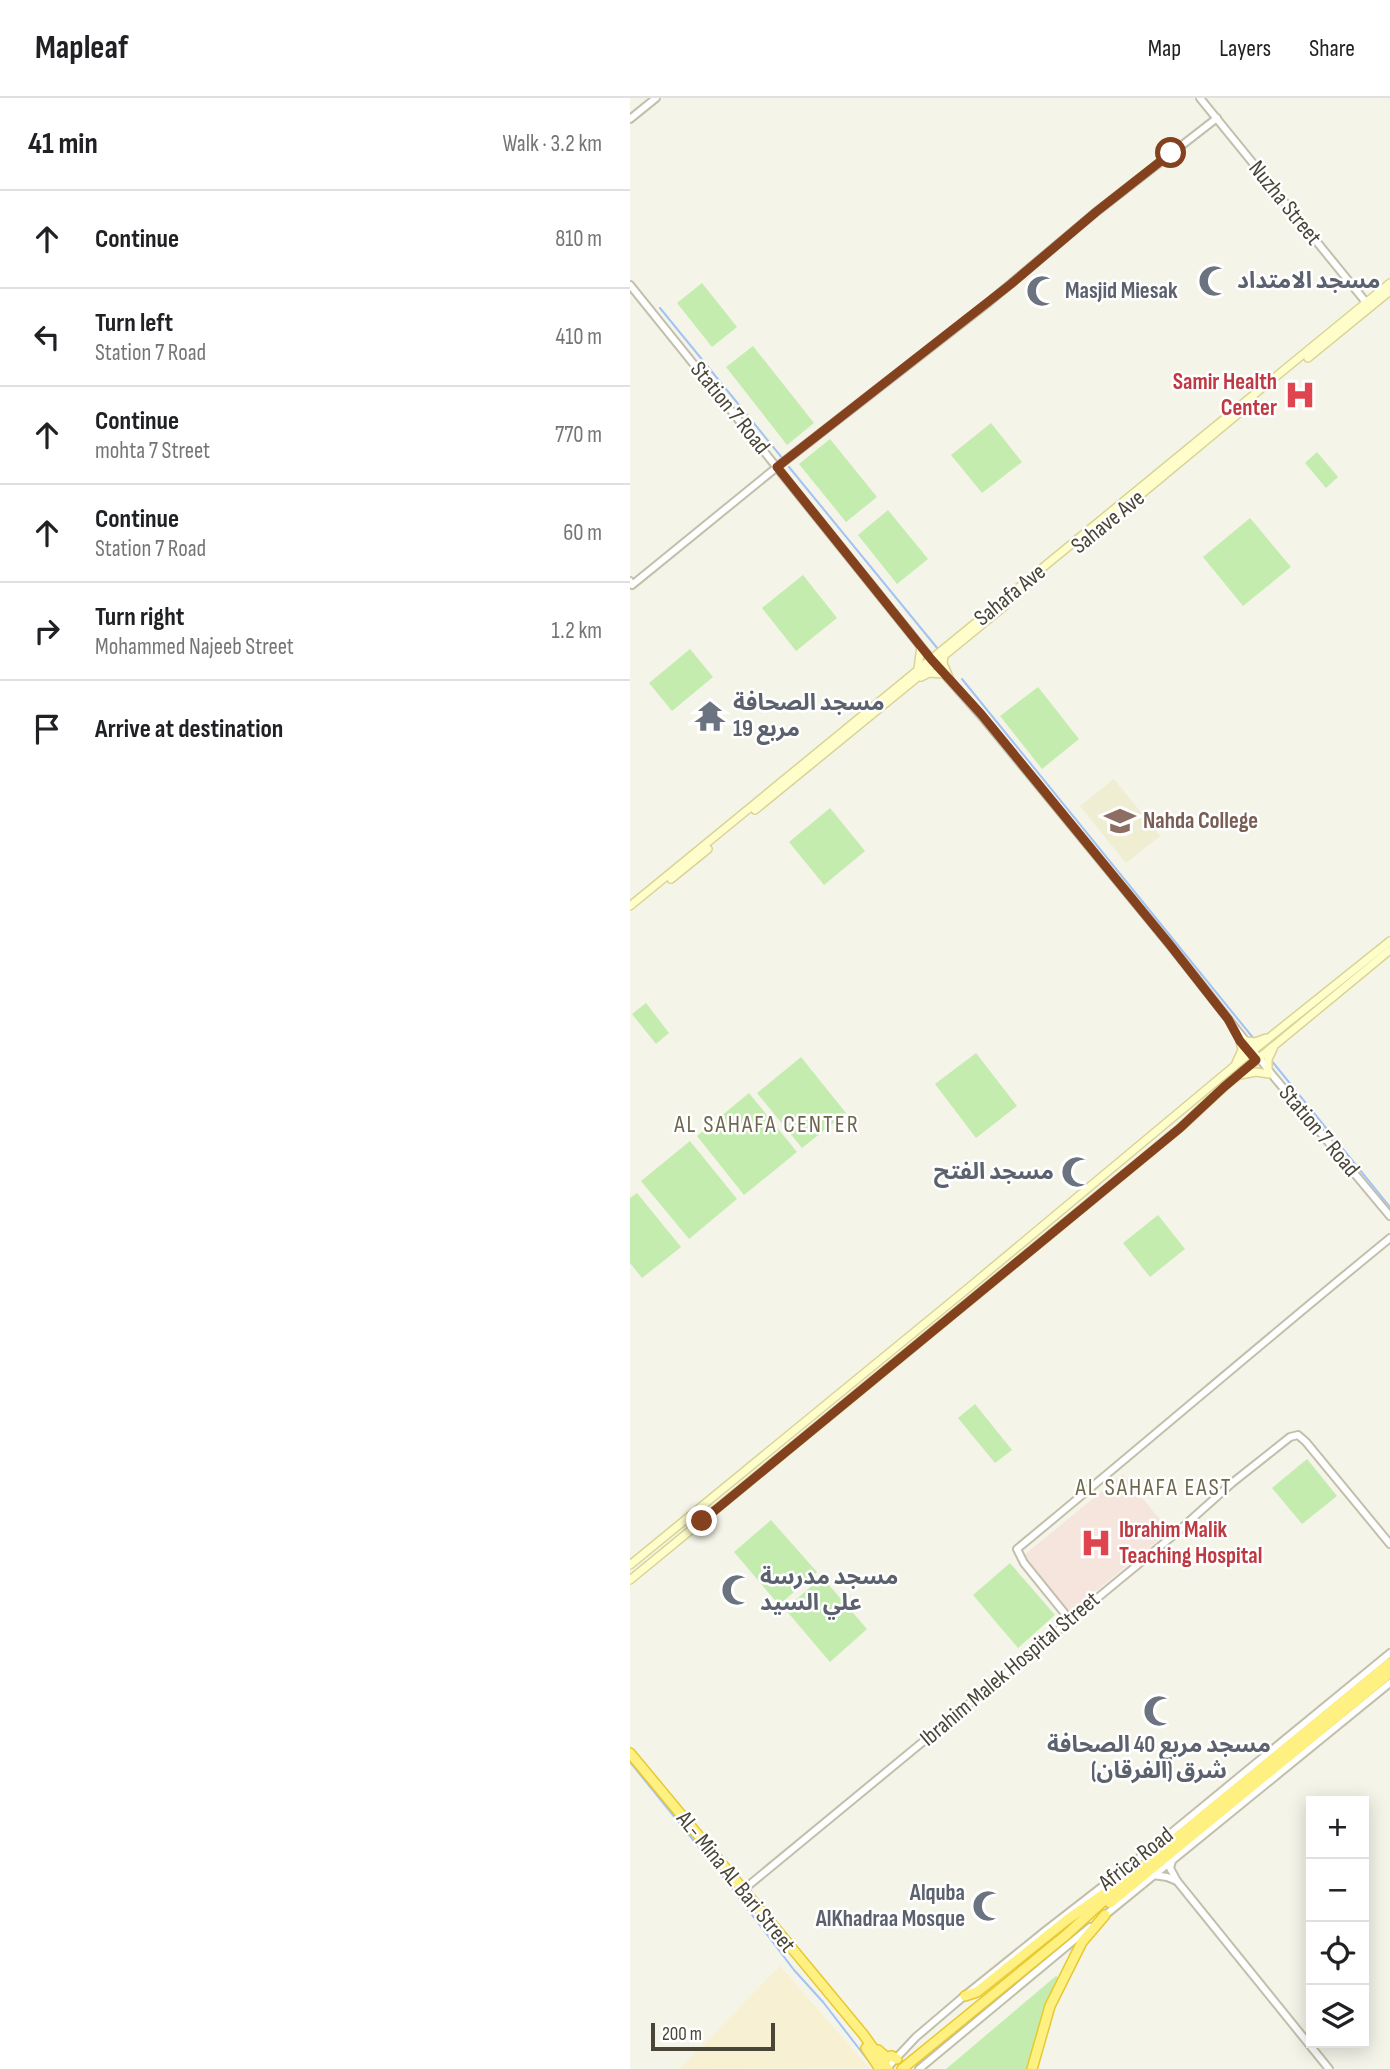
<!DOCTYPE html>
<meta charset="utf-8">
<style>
body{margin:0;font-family:"Sofia Sans Condensed","Noto Sans Arabic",sans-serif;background:#f6f6f6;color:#202124}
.controls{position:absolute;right:21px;bottom:21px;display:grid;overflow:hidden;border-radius:0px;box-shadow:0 4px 18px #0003}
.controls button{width:63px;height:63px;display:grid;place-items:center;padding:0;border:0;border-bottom:2px solid #e0e0e0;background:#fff;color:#202124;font:35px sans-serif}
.scale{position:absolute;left:21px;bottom:18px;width:124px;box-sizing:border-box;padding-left:7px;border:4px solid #4a4637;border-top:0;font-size:19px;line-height:24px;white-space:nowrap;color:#4a4637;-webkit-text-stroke:5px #fff;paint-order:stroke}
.stop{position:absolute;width:21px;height:21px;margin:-16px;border:5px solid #84411e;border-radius:50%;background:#fff}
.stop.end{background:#84411e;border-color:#fff;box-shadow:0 2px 7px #0008}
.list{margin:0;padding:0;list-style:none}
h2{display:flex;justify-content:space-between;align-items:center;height:91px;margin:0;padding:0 28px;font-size:30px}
h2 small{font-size:23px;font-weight:400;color:#757577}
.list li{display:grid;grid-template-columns:46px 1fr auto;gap:21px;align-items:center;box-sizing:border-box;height:98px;padding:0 28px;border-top:2px solid #e0e0e0}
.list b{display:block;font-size:26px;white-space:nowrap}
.list p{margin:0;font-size:23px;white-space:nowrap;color:#757577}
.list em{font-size:23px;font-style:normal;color:#757577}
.icon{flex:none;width:38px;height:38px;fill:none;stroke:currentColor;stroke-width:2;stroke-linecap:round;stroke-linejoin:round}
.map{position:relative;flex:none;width:760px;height:1971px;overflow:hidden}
header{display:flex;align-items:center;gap:42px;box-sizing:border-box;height:98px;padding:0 35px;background:#fff;border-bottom:2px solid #e0e0e0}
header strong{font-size:33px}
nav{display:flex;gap:38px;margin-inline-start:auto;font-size:24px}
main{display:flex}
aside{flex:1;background:#fff}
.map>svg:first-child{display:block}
.commercial{fill:#f8f0d3}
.education{fill:#efedd2}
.medical{fill:#f6e5dc}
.green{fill:#c5ecaf}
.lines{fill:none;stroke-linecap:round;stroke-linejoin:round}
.stream{stroke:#a2c3f5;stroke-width:2}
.tertiary-casing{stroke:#c2bfab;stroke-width:10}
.secondary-casing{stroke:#d8d496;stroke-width:10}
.trunk-casing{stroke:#e8c930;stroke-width:12}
.tertiary{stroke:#fff;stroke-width:6}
.secondary{stroke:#fffdca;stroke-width:7}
.trunk{stroke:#fff082;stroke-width:9}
.route{stroke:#84411e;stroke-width:9}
.labels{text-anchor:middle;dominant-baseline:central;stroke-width:5;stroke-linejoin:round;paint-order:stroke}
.street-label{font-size:23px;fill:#4a4637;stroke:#fff}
.worship-label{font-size:23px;font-weight:bold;fill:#5b616d;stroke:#fff;text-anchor:start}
.health-label{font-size:23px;font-weight:bold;fill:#be3a42;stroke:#fff;text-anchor:end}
.education-label{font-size:23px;font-weight:bold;fill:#785e54;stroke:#fff;text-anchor:start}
.neighbourhood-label{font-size:24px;letter-spacing:2px;fill:#6e674d;stroke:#fff}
</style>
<header>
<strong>Mapleaf</strong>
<nav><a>Map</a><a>Layers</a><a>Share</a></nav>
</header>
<main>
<aside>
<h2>41 min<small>Walk · 3.2 km</small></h2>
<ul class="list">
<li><svg class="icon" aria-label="ahead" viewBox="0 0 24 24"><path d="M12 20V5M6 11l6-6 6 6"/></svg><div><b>Continue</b></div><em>810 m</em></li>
<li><svg class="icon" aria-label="left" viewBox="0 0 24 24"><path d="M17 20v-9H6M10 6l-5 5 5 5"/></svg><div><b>Turn left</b><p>Station 7 Road</p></div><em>410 m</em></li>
<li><svg class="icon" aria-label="ahead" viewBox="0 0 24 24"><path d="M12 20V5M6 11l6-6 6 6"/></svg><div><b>Continue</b><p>mohta 7 Street</p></div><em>770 m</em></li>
<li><svg class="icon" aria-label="ahead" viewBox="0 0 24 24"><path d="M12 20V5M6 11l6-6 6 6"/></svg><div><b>Continue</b><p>Station 7 Road</p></div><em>60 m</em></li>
<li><svg class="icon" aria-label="right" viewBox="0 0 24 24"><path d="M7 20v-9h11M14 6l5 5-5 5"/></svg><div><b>Turn right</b><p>Mohammed Najeeb Street</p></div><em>1.2 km</em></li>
<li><svg class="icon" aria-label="arrive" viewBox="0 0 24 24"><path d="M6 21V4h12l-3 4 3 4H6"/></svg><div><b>Arrive at destination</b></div></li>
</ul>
</aside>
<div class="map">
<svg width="760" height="1971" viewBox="0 0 760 1971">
<rect width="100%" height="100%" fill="#f5f4e9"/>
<!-- commercial -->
<path class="commercial" d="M 150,1868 L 239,1970 L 49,1971 Z"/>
<!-- education -->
<path class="education" d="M 484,681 L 530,738 L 496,765 L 450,708 Z"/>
<!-- medical -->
<path class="medical" d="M 493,1376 L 539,1433 L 439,1515 L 393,1458 Z"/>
<!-- green -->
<g class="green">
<path d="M 72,185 L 107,229 L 82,249 L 47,205 Z"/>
<path d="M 123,248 L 184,325 L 157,347 L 96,269 Z"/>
<path d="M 361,325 L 392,364 L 352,395 L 321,357 Z"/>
<path d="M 200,341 L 247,399 L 216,424 L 169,366 Z"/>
<path d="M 687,354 L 708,379 L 696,390 L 675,365 Z"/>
<path d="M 258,412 L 298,461 L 267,486 L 228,437 Z"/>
<path d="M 620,420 L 661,469 L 613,508 L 573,459 Z"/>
<path d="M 173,477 L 207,520 L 166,553 L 132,510 Z"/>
<path d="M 60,551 L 83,579 L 42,613 L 19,585 Z"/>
<path d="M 408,589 L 449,641 L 412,671 L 370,618 Z"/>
<path d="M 200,710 L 235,753 L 194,787 L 159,744 Z"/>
<path d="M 16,905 L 39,935 L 26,946 L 2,916 Z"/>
<path d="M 346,955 L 387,1008 L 346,1040 L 305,986 Z"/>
<path d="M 171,959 L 216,1015 L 172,1050 L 127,995 Z"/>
<path d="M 119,995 L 167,1054 L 114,1097 L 67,1038 Z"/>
<path d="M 60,1043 L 107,1101 L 59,1141 L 11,1083 Z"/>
<path d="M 7,1095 L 51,1149 L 12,1180 L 0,1165 L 0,1100 Z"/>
<path d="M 528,1117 L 555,1151 L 520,1179 L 493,1145 Z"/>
<path d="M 345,1306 L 382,1352 L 365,1365 L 328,1320 Z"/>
<path d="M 677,1361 L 707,1398 L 672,1426 L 642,1390 Z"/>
<path d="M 141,1422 L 187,1474 L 149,1507 L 104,1454 Z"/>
<path d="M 380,1465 L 425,1517 L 388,1550 L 343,1497 Z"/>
<path d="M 192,1479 L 237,1531 L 200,1564 L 155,1511 Z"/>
<path d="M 426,1878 L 429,1880 L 406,1937 L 398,1971 L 316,1971 Z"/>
</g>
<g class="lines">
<!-- stream -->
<g class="stream">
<path d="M 30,210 L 153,361"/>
<path d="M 159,369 L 308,551"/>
<path d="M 332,581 L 624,941"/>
<path d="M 641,962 L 760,1109"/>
<path d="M 0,1664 L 94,1780 L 164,1872 L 193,1904 L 244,1970"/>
</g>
<defs>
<g id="tertiary">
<path d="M 570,0 L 739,208"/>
<path d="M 0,21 L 26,0"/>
<path d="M 0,187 L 301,561 L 354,621 L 540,847 L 644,979 L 760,1118"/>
<path d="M 0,483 L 2,487 L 147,369 L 359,204 L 466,114 L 587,20"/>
<path d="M 440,1522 L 394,1465 L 387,1451 C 512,1348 634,1243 760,1140"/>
<path d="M 542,1763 L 540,1770 L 547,1783 L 699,1971"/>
<path d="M 523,1777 L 537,1779 L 547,1783"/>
<path d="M 113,1792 L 545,1436 L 602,1385 L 660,1339 L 668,1337 L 676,1344 L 760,1446"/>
<path d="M 474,1818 L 760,1585"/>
<path d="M 256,1971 L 286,1939 L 333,1899 L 415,1833 L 536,1739 L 760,1555"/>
<path d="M 289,1971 L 460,1829"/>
</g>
<g id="secondary">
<path d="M 678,260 L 760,193"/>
<path d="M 456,442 L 614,311"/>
<path d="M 314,557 L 313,565 L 320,582"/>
<path d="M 288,571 L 291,548"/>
<path d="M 291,579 L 299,575 L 314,576"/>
<path d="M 125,712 L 376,507"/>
<path d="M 41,781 L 78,751"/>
<path d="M 0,808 L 760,185"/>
<path d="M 615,943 L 625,944 L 636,940"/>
<path d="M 606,965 L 612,952 L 610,943"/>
<path d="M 638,970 L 638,961 L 643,951"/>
<path d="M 610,977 L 626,974 L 639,976"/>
<path d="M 0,1467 L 337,1191 L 620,955 L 760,843"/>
<path d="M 0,1482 L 550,1030 L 594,989 L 760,852"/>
</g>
<g id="trunk">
<path d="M 0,1655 L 233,1936 L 258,1971"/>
<path d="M 480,1805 L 760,1575"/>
<path d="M 335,1898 L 347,1894 L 438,1821 L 484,1789"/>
<path d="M 236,1950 L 250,1971"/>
<path d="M 248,1952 L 256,1959 L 262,1958 L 267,1961"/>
<path d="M 272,1971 L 436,1837 L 490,1788 L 580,1712 L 760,1565"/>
<path d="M 402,1971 L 420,1908 L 452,1844 L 475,1817"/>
</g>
</defs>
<!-- tertiary casing -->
<use href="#tertiary" class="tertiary-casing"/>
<!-- secondary casing -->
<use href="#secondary" class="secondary-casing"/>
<!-- trunk casing -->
<use href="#trunk" class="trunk-casing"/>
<!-- tertiary -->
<use href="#tertiary" class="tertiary"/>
<!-- secondary -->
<use href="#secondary" class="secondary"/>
<!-- trunk -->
<use href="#trunk" class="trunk"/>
</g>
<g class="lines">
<!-- route -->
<path class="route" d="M 72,1423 L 550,1030 L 594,989 L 626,962 L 610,943 L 598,921 L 540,847 L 351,616 L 301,561 L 147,369 L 381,186 L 466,114 L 541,55"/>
</g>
<!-- icons -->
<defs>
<symbol id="mosque-bare" viewBox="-9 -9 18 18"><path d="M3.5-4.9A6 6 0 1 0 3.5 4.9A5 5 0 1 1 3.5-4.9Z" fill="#6b7280" stroke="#fff" stroke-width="2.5" paint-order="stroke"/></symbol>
<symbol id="hospital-bare" viewBox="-9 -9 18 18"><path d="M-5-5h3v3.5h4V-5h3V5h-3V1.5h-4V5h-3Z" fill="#e0444e" stroke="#fff" stroke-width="2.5" paint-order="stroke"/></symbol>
<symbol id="temple-bare" viewBox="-9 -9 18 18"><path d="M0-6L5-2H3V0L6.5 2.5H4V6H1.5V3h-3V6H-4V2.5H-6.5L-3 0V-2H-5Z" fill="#6b7280" stroke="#fff" stroke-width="2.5" paint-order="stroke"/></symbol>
<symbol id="university-bare" viewBox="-9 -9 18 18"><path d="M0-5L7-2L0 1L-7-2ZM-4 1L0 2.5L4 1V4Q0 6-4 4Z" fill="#8d6e63" stroke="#fff" stroke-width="2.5" paint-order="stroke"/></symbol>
</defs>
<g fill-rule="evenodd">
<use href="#mosque-bare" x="562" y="161" width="44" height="44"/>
<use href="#mosque-bare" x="390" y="171" width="44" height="44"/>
<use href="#hospital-bare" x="648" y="275" width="44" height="44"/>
<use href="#temple-bare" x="58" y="596" width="44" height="44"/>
<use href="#university-bare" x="468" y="701" width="44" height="44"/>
<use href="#mosque-bare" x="425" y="1052" width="44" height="44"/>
<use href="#hospital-bare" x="444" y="1423" width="44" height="44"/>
<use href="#mosque-bare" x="85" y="1470" width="44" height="44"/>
<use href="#mosque-bare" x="507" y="1591" width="44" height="44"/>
<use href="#mosque-bare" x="336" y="1786" width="44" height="44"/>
</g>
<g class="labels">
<!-- street labels -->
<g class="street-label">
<text transform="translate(655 105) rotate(51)">Nuzha Street</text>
<text transform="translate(100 310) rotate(51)">Station 7 Road</text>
<text transform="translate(478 424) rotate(-39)">Sahave Ave</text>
<text transform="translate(380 497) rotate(-39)">Sahafa Ave</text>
<text transform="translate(689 1033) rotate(50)">Station 7 Road</text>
<text transform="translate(380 1571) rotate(-40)">Ibrahim Malek Hospital Street</text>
<text transform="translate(506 1761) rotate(-38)">Africa Road</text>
<text transform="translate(106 1784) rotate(51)">AL- Mina AL Bari Street</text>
</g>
<!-- worship labels -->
<g class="worship-label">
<text x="607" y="183">مسجد الامتداد</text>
<text x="435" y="193">Masjid Miesak</text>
<text x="103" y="605">مسجد الصحافة<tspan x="103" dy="26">مربع 19</tspan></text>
<text x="424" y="1074" text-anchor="end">مسجد الفتح</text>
<text x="130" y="1479">مسجد مدرسة<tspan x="130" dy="26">علي السيد</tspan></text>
<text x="529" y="1647" text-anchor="middle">مسجد مربع 40 الصحافة<tspan x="529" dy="26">شرق (الفرقان)</tspan></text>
<text x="335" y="1795" text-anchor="end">Alquba<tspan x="335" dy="26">AlKhadraa Mosque</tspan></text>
</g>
<!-- health labels -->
<g class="health-label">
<text x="647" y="284">Samir Health<tspan x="647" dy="26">Center</tspan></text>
<text x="489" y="1432" text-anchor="start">Ibrahim Malik<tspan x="489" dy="26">Teaching Hospital</tspan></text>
</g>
<!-- education labels -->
<g class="education-label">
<text x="513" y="723">Nahda College</text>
</g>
<!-- neighbourhood labels -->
<g class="neighbourhood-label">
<text x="137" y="1026">AL SAHAFA CENTER</text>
<text x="524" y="1389">AL SAHAFA EAST</text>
</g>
</g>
</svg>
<div class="controls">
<button>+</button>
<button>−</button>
<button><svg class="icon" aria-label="locate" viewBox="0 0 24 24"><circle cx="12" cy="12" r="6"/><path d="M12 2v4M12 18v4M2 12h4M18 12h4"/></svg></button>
<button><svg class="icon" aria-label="layers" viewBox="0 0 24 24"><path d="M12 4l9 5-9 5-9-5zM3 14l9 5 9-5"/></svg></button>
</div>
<div class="scale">200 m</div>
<div class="stop" style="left:541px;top:55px"></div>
<div class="stop end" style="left:72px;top:1423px"></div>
</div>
</main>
